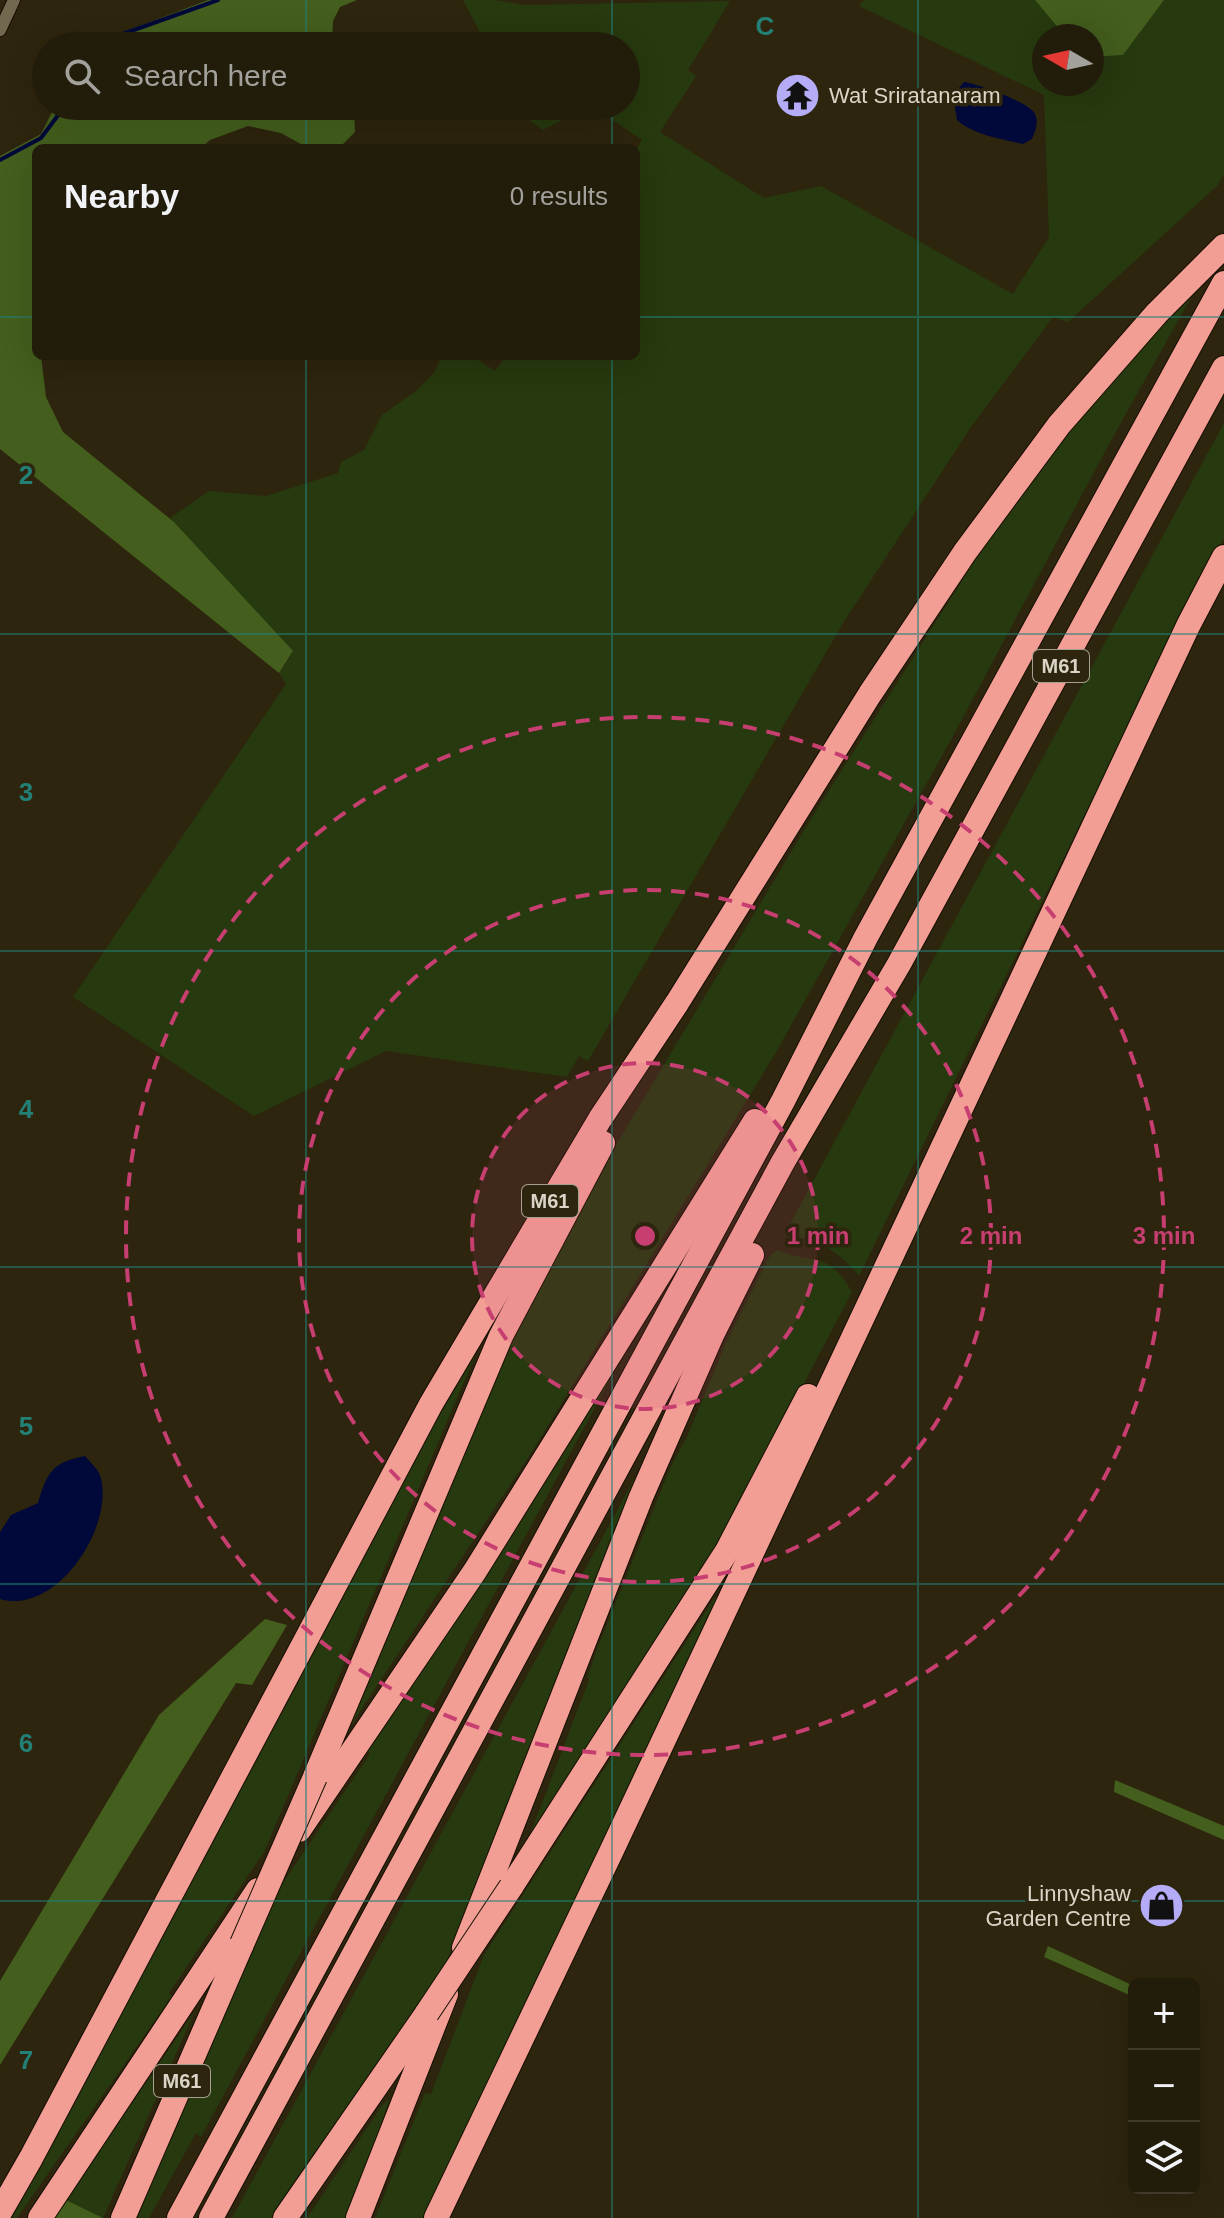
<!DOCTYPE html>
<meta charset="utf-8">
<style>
body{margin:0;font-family:Arial,sans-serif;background:#2a2513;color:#f1f3f6}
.controls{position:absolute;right:24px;bottom:24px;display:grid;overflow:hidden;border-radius:12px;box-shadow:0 8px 32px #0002}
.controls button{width:72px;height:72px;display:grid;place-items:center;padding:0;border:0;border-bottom:2px solid #3f3a2b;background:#221c0a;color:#f1f3f6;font:40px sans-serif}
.compass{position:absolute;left:1032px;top:24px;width:72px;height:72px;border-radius:50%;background:#221c0a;box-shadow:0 8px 32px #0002;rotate:279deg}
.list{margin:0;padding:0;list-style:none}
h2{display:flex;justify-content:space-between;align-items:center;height:104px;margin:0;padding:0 32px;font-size:34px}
h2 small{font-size:26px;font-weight:400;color:#a2a19c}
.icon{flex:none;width:44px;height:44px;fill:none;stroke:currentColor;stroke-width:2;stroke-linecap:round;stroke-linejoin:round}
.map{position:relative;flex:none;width:1224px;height:2218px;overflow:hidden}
.search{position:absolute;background:#221c0a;box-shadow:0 8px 32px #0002;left:32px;top:32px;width:608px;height:88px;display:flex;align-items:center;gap:20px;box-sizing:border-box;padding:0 28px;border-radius:44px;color:#a2a19c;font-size:30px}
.panel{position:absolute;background:#221c0a;box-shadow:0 8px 32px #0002;left:32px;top:144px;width:608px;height:216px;border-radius:12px}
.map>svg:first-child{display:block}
.green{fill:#27390e}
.forest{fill:#435e1d}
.water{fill:#000939}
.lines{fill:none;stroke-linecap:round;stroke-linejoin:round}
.stream{stroke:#000939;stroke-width:4}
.minor-casing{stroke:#160e00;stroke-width:14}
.motorway-casing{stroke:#160e00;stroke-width:26}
.minor{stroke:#72684f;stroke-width:12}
.motorway{stroke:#f39e94;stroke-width:24}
.motorway-bridge-casing{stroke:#160e00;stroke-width:26;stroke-linecap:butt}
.motorway-bridge{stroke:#f39e94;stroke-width:24}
.grid{fill:none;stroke:#238077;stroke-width:2;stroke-opacity:0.55}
.ring{fill:none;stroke:#c73e71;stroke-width:4;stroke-dasharray:14 10}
.labels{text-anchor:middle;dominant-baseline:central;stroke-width:7;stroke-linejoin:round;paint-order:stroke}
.shield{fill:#2e250e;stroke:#a6a090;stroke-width:2}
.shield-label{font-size:20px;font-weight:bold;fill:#dad5c7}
.poi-label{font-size:22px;fill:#dad5c7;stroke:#2e250e;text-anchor:start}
.grid-label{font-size:26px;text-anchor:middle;font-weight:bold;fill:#238077;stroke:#2e250e;stroke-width:7;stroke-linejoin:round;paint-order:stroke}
.centre{fill:#c73e71;stroke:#2e250e;stroke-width:4}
.ring-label{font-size:24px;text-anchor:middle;font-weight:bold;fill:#c73e71;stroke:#2e250e;stroke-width:7;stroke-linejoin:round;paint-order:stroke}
</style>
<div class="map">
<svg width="1224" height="2218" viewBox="0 0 1224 2218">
<rect width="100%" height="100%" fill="#2e250e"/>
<!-- green -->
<g class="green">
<path d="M 463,0 L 494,0 L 525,5 L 730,1 L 688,70 L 696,76 L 660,132 L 764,198 L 821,186 L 1013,294 L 1049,237 L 1044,95 L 859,6 L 864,0 L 1035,0 L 1065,36 L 1044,36 L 1044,84 L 1092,84 L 1092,57 L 1123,55 L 1164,0 L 1224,0 L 1224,174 L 1217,186 L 1068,322 L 1053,317 L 971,427 L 845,620 L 588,1061 L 579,1056 L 567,1077 L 386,1051 L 254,1116 L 73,997 L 286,684 L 279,673 L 293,652 L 170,518 L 209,491 L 266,496 L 338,473 L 341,462 L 364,450 L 382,415 L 416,391 L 434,373 L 442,356 L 473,356 L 495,371 L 506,356 L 636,356 L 636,150 L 642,140 L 592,106 L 626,106 L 626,46 L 487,46 Z"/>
<path d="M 517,106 L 590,106 L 543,130 L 520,113 Z"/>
<path d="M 1191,293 L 1193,294 L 1108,446 L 952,738 L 775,1054 L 530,1455 L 345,1734 L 488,1390 L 536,1288 L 580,1205 L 812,817 L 989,538 L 1056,446 L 1127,358 Z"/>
<path d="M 1224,423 L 1224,538 L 1162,657 L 859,1276 C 835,1248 820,1240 784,1235 Z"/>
<path d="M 777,1250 C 815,1265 828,1250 852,1292 L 740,1505 L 688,1592 L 527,1842 L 589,1680 L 588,1676 L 597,1649 L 671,1466 L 687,1437 L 725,1345 L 769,1257 Z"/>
<path d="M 489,1323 L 264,1852 L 169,1993 L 172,1996 L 17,2218 L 8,2218 L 399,1485 Z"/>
<path d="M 609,1376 L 612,1376 L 201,2137 L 196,2133 L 149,2218 L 133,2218 L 272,1899 L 370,1754 L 366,1750 Z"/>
<path d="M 651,1448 L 445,1966 L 277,2218 L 232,2218 Z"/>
<path d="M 715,1597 L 720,1598 L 426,2218 L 375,2218 L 425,2093 L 431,2094 L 484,1955 Z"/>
<path d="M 195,2011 L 103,2218 L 66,2200 Z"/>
<path d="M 390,2099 L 347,2218 L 307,2218 L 383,2104 Z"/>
</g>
<!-- forest -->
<g class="forest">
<path d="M 208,0 L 357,0 L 340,7 L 333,21 L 332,46 L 87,46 Z"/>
<path d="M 1035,0 L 1164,0 L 1123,55 L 1092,57 L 1092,36 L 1065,36 Z"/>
<path d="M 55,106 L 354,106 L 355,132 L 339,148 L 308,148 L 281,133 L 248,126 L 210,140 L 201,148 L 36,148 L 36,356 L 41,356 L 46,397 L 63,432 L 174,522 L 293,651 L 279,673 L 0,449 L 0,156 L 41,134 Z"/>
<path d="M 265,1619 L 287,1625 L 252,1685 L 236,1683 L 0,2065 L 0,1981 L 159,1715 Z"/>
<path d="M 1115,1780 L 1224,1826 L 1224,1840 L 1114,1792 Z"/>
<path d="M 1048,1946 L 1134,1986 L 1134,1997 L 1044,1957 Z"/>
<path d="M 66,2200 L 103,2218 L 54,2218 Z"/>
</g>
<!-- water -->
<g class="water">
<path d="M 964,82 C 978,84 1029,102 1035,114 C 1039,123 1035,131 1032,139 L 1023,144 C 1001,139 974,135 957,120 L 953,95 Z"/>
<path d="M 85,1456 C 89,1461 98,1469 100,1475 C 116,1525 57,1616 0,1599 L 0,1532 L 11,1515 L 38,1503 C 47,1472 53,1462 85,1456 Z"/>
</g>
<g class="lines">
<!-- stream -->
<g class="stream">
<path d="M 89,46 L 218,0"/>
<path d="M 0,160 L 41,138 L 65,106"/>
</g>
<defs>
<path id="minor" d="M 0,30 L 14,0"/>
<g id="motorway">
<path d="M 315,1777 L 501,1336 L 603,1143"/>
<path d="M 299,1830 L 475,1571 L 755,1121"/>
<path d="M 511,1887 L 727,1551 L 808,1396"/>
<path d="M 464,1948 L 641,1497 L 712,1335 L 752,1255"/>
<path d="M 0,2212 L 31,2158 L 431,1404 L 600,1119 L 677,1003 L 870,694 L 965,552 L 1059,425 L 1157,313 L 1224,246"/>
<path d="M 40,2218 L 258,1890"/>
<path d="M 123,2218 L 242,1944"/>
<path d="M 179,2218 L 783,1101 L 866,937 L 1224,283"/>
<path d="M 211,2218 L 783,1162 L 899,964 L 1224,368"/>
<path d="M 285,2218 L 427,2013"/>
<path d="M 358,2218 L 446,1994"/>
<path d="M 436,2218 L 612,1850 L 1188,626 L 1224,557"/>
</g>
</defs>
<!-- minor casing -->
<use href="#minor" class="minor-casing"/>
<!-- motorway casing -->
<use href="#motorway" class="motorway-casing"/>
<!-- minor -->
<use href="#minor" class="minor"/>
<!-- motorway -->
<use href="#motorway" class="motorway"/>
<defs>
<g id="motorway-bridge">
<path d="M 242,1944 L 315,1777"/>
<path d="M 427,2013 L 511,1887"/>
</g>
</defs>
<!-- motorway-bridge casing -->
<use href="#motorway-bridge" class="motorway-bridge-casing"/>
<!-- motorway-bridge -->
<use href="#motorway-bridge" class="motorway-bridge"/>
</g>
<!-- grid -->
<path class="grid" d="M 306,0 L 306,46M 612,0 L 612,46M 918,0 L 918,2218M 306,106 L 306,148M 612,106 L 612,148M 0,317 L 36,317M 636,317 L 1224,317M 306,356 L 306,2218M 612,356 L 612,2218M 0,634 L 1224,634M 0,951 L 1224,951M 0,1267 L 1224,1267M 0,1584 L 1224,1584M 0,1901 L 1224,1901"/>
<!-- distance rings -->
<circle cx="645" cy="1236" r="173" fill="#c73e71" fill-opacity=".12"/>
<g class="ring">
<circle cx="645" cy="1236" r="173"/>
<circle cx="645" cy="1236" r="346"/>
<circle cx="645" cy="1236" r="519"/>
</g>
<!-- icons -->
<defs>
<symbol id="temple-disc" viewBox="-11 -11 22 22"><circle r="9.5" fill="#b5acf8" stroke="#2e250e"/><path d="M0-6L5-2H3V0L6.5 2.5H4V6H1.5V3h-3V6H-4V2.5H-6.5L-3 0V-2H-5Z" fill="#111"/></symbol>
<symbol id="shop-disc" viewBox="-11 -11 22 22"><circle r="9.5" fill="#b5acf8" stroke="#2e250e"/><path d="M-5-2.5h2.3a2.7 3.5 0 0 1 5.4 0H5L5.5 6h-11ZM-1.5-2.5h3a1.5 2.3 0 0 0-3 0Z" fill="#111"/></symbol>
</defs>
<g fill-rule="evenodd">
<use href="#temple-disc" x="772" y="70" width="51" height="51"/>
<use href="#shop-disc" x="1136" y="1880" width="51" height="51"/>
</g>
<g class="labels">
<!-- shield labels -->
<g class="shield">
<rect x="1033" y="650" width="56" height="32" rx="6"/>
<rect x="522" y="1185" width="56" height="32" rx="6"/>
<rect x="154" y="2065" width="56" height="32" rx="6"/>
</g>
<g class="shield-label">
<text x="1061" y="666">M61</text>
<text x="550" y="1201">M61</text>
<text x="182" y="2081">M61</text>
</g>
<!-- poi labels -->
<g class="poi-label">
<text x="829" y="95">Wat Sriratanaram</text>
<text x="1131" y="1893" text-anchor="end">Linnyshaw<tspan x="1131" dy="25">Garden Centre</tspan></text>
</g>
</g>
<g class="grid-label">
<text x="765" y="35">C</text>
<text x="26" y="484">2</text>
<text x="26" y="801">3</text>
<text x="26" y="1118">4</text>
<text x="26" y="1435">5</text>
<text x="26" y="1752">6</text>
<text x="26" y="2069">7</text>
</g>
<circle cx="645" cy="1236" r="12" class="centre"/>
<g class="ring-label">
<text x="818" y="1244">1 min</text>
<text x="991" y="1244">2 min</text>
<text x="1164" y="1244">3 min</text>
</g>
</svg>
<div class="controls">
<button>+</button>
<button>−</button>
<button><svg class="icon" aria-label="layers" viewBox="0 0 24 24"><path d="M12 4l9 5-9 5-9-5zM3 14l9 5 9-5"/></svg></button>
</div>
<svg class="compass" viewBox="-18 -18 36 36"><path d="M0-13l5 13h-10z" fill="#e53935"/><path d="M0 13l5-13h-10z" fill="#a2a19c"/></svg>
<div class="search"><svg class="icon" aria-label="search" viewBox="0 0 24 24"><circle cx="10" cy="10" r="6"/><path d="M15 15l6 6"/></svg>Search here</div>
<section class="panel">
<h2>Nearby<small>0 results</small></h2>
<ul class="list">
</ul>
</section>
</div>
